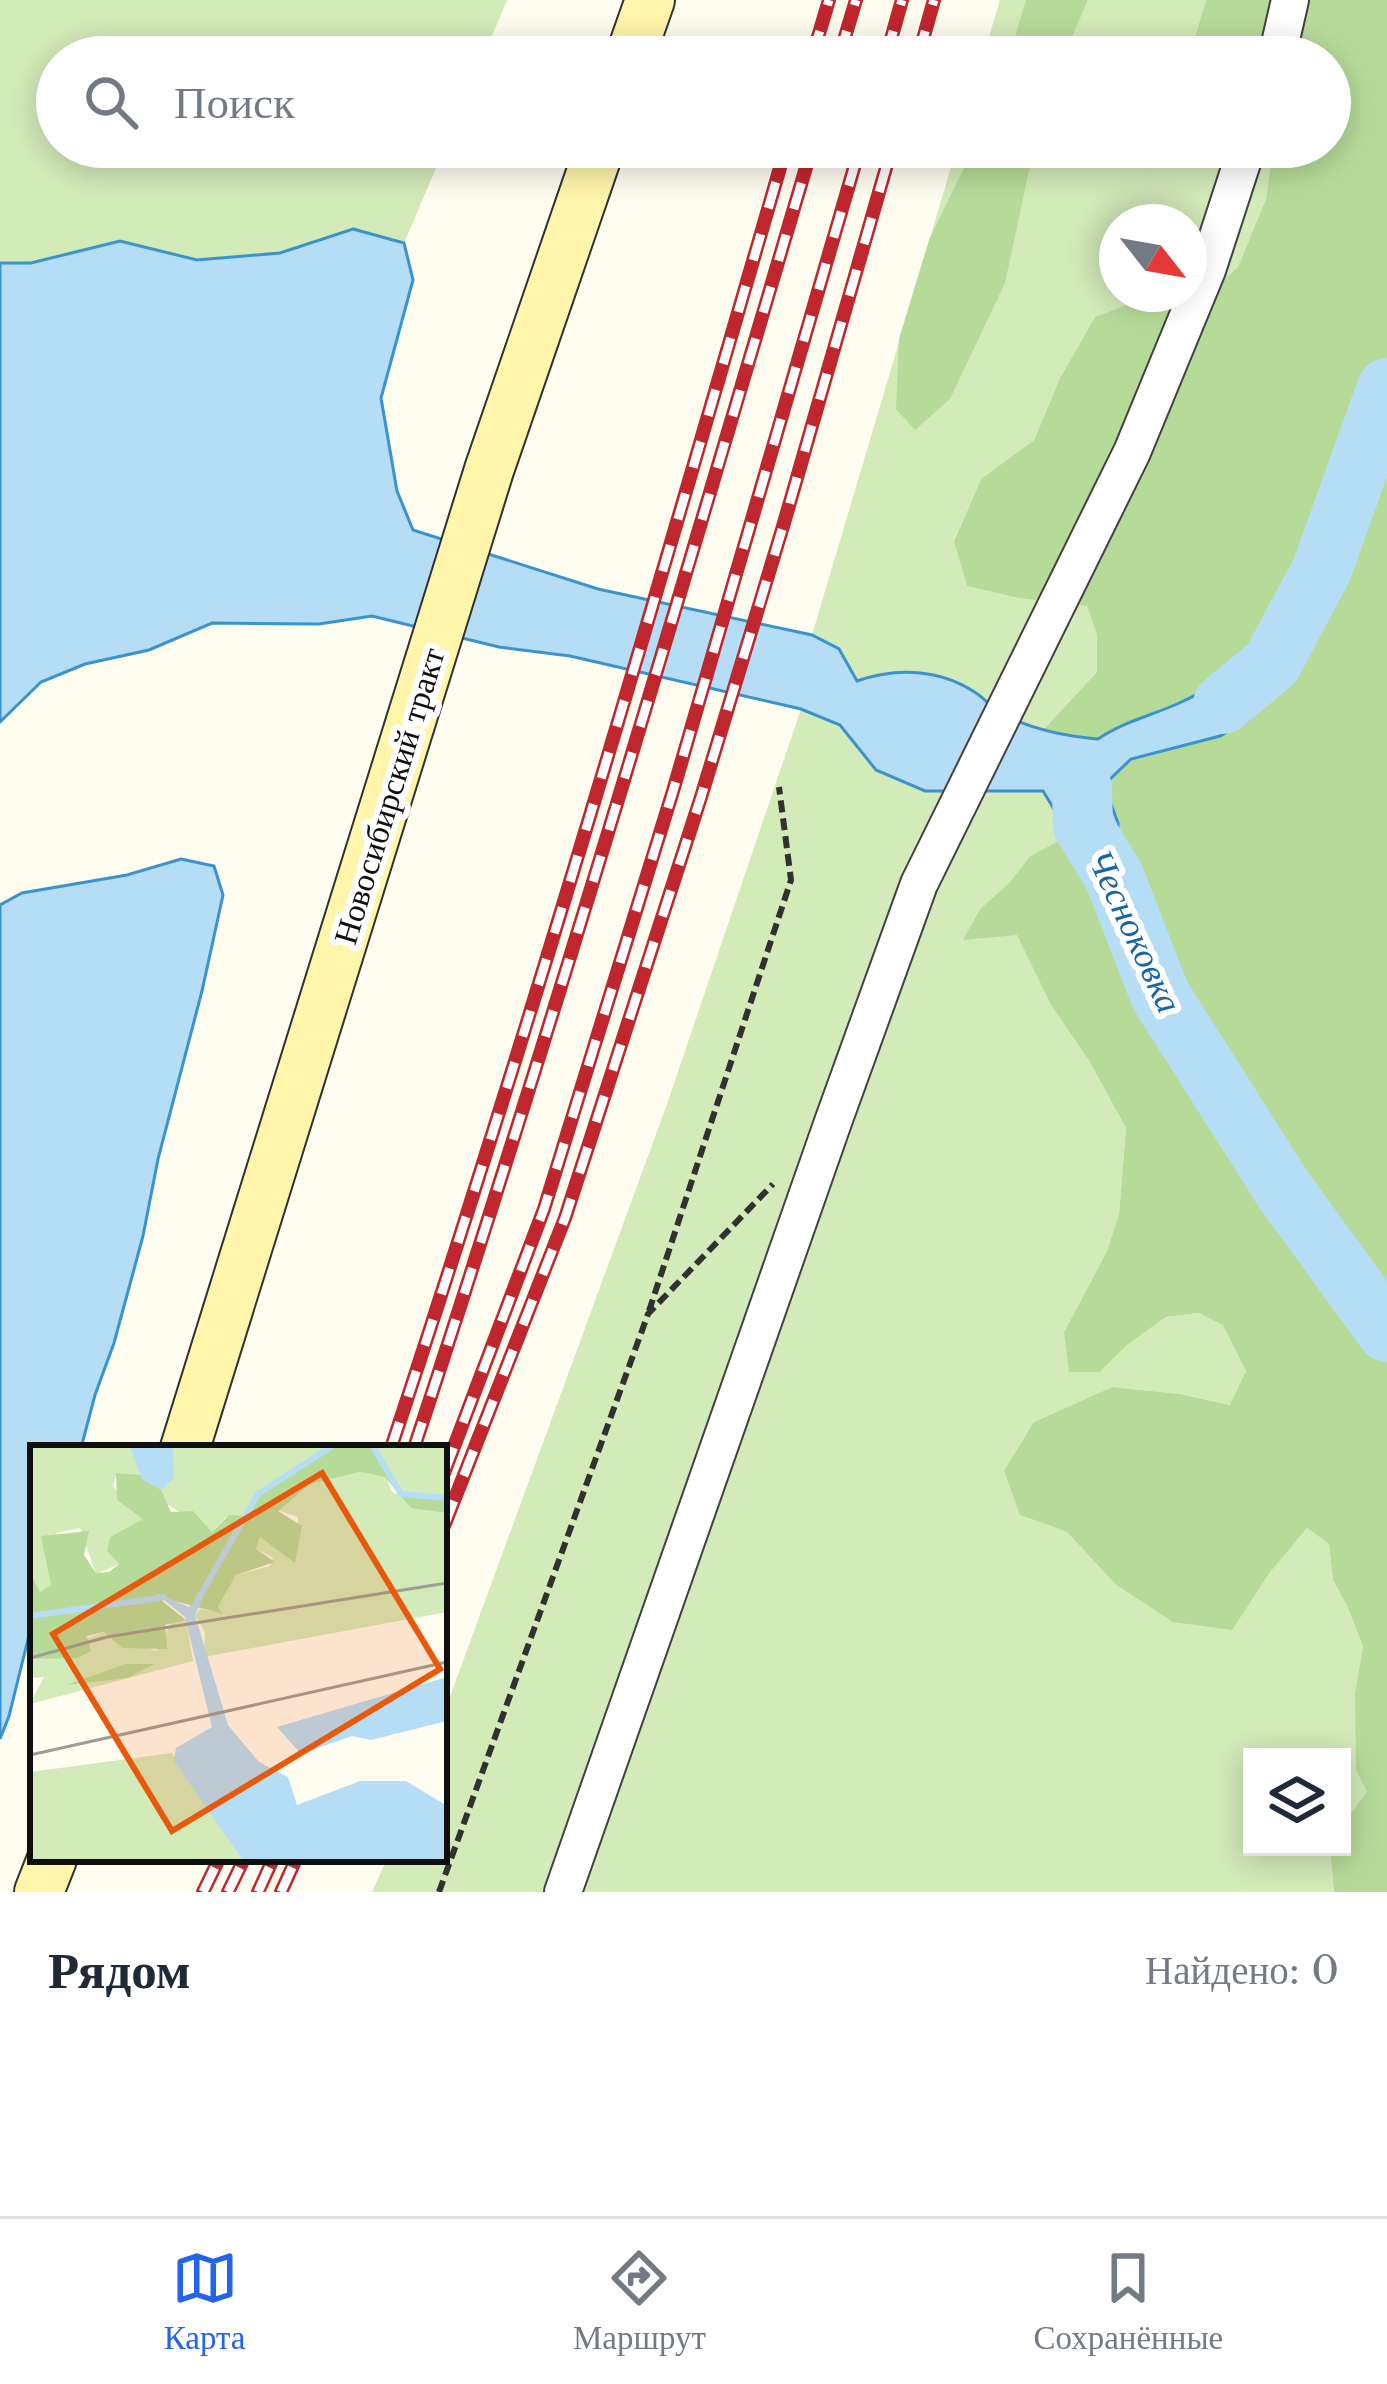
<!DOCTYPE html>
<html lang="ru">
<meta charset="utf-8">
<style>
body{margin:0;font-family:"Libre Baskerville",serif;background:#f6f6f7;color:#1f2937}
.controls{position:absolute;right:36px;bottom:36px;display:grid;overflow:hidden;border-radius:0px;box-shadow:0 6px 30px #0003}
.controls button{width:108px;height:108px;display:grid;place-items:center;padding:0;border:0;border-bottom:3px solid #e0e1e3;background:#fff;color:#1f2937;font:60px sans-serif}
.compass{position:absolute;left:1099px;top:204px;width:108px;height:108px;border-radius:50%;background:#fff;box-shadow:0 6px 30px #0003;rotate:121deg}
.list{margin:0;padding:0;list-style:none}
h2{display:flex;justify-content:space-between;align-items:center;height:156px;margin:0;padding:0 48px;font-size:51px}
h2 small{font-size:39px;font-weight:400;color:#747a83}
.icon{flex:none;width:66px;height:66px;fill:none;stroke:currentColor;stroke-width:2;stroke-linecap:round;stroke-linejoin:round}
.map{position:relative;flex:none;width:1387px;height:1892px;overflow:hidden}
.search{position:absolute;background:#fff;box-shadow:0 6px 30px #0003;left:36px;right:36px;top:36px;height:132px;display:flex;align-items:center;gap:30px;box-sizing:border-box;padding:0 42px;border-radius:66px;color:#747a83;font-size:45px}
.sheet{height:324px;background:#fff}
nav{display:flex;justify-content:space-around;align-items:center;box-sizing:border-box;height:168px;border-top:3px solid #e0e1e3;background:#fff;font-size:33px;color:#747a83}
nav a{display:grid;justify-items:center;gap:6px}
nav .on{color:#2563eb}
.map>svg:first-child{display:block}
.green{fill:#d3eab9;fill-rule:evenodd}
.forest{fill:#b6db99}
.water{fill:#b5def6;stroke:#3b93ce;stroke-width:3}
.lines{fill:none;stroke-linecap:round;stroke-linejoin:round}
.river{stroke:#b5def6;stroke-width:60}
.minor-casing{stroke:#424242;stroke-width:40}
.secondary-casing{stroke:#313131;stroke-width:52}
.path{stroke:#313131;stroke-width:6;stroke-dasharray:12 6;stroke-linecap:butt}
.minor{stroke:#fff;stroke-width:36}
.secondary{stroke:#fff6ab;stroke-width:48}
.rail-casing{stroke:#c0262d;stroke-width:14}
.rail{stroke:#fff;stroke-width:9;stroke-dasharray:27;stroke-linecap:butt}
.labels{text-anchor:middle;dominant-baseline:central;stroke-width:12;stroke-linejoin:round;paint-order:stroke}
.street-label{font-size:33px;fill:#0f0f0f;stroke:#fff}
.water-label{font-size:36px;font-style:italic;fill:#1765a2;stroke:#fff}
.inset-river{fill:none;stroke:#b5def6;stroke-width:6}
.inset-road{fill:none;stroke:#9f9d96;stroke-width:3}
.view{fill:#e8590c;fill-opacity:0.15;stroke:#e8590c;stroke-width:6}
.inset-edge{fill:none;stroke:#0f0f0f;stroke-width:6}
</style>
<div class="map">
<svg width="1387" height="1892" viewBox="0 0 1387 1892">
<rect width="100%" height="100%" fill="#fffcf0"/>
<!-- green -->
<g class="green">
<path d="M 0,0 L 507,0 L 483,57 L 57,57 L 57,147 L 445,147 L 404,243 L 353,229 L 280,253 L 197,260 L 120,241 L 31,263 L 0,263 Z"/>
<path d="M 1000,0 L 1206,0 L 1189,57 L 983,57 Z"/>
<path d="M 957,147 L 1192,147 L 1214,168 L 1272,163 L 1266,199 L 1238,267 L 1191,308 L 1095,317 L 1060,378 L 1034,440 L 981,479 L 954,540 L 967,586 L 1018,598 L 1087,605 L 1097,634 L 1097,672 L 1044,729 C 1029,724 1012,719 999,712 C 991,707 984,699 976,694 C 941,669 897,667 857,681 L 839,649 L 812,635 ZM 1117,222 L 1189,222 L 1189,294 L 1117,294 Z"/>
<path d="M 801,709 L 840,725 L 877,770 L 947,793 L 1043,791 L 1057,814 L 1062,839 L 1030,856 L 1009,883 L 980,909 L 964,939 L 1017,934 L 1051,1005 L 1088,1059 L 1126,1128 L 1119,1214 L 1107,1251 L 1064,1332 L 1100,1372 L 1127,1345 L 1166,1317 L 1199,1313 L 1223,1324 L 1246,1371 L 1231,1405 L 1181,1394 L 1112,1387 L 1034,1422 L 1020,1515 L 1067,1532 L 1115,1584 L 1268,1575 L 1307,1528 L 1329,1544 L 1333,1580 L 1347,1606 L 1363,1646 L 1355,1692 L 1368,1792 L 1342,1825 L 1342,1757 L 1252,1757 L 1252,1847 L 1330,1847 L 1334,1892 L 372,1892 L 387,1859 L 444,1859 L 444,1713 L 666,1107 Z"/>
</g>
<!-- forest -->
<g class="forest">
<path d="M 1026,0 L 1088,0 L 1063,57 L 1009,57 Z"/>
<path d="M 1206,0 L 1387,0 L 1387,1892 L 1334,1892 L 1330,1847 L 1342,1847 L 1342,1825 L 1367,1792 L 1356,1770 L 1355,1692 L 1363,1646 L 1347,1606 L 1333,1580 L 1329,1544 L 1307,1528 L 1268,1575 L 1232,1630 L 1173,1622 L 1115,1584 L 1067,1532 L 1020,1515 L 1004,1471 L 1034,1422 L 1112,1387 L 1181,1394 L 1230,1405 L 1246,1371 L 1223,1325 L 1199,1313 L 1166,1317 L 1127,1345 L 1100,1372 L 1069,1372 L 1064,1332 L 1107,1251 L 1119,1214 L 1126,1128 L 1088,1059 L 1051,1005 L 1017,935 L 963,940 L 980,909 L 1009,883 L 1030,856 L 1062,839 L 1079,867 L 1118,823 L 1104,785 L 1131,759 L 1220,736 L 1268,647 C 1240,668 1210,690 1177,704 C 1149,716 1123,722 1098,739 L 1065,736 L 1044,729 L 1097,672 L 1097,635 L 1087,606 L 1018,598 L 967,586 L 954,541 L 981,479 L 1034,440 L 1060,378 L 1095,317 L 1138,301 L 1191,308 L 1238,267 L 1266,199 L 1271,164 L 1214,168 L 1192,147 L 1330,147 L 1330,57 L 1189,57 Z"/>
<path d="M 974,147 L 1034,147 L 1005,283 L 950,399 L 915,430 L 896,409 L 899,339 L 929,240 Z"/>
</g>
<!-- water -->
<g class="water">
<path d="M 353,229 L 404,243 L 413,280 L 381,398 L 397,491 L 413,530 L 598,589 L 812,635 L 839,649 L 857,681 C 897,667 940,669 976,693 C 984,698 990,706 998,711 C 1027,729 1065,736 1098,739 C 1123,722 1150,716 1177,704 C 1210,690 1240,668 1268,647 L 1289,651 L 1285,681 L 1248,720 L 1220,736 L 1131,759 L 1104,785 L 1118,823 L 1117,859 L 1093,871 L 1079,867 L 1062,839 L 1057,814 L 1043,791 L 925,791 L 876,770 L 840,725 L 801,709 L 570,656 L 499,647 L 372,616 L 319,624 L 212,623 L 149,650 L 85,664 L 41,682 L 0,722 L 0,263 L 31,263 L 120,241 L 197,260 L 280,253 Z"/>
<path d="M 181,859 L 214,866 L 223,895 L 202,991 L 158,1159 L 143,1236 L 114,1343 L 95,1395 L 81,1448 L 33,1448 L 33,1619 L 9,1716 L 0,1739 L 0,905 L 22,893 L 127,875 Z"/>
</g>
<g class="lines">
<!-- river -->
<g class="river">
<path d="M 1223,704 L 1272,663 L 1322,569 L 1387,388"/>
<path d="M 1082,788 L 1083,826 L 1114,876 L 1160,995 L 1283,1189 L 1387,1332"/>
</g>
<defs>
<g id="minor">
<path d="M 1277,57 L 1290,0"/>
<path d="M 563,1892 L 833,1122 L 919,884 L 1132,452 L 1207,270 L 1247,147"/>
</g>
<g id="secondary">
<path d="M 630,57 L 650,0"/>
<path d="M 185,1448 L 489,470 L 600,147"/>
<path d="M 39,1892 L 52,1859"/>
</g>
</defs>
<!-- minor casing -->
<use href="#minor" class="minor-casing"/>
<!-- secondary casing -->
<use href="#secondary" class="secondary-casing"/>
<!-- path -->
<g class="path">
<path d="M 649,1311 L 791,880 L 779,787"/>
<path d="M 439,1892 L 648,1314 L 773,1184"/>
</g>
<!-- minor -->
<use href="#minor" class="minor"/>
<!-- secondary -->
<use href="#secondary" class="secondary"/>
<defs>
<g id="rail">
<path d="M 812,57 L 829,0"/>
<path d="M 839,57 L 856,0"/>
<path d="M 886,57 L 902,0"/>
<path d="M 918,57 L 934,0"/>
<path d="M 391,1448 C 534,1017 660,583 786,147"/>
<path d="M 414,1448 C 556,1017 684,582 812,147"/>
<path d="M 444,1473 L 544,1209 L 673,791 L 860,147"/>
<path d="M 444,1526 L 565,1218 L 701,797 L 784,523 L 892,147"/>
<path d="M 203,1892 L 219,1859"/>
<path d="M 228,1892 L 244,1859"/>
<path d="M 258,1892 L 273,1859"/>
<path d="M 281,1892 L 296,1859"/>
</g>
</defs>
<!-- rail casing -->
<use href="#rail" class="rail-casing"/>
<!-- rail -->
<use href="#rail" class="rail"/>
</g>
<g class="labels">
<!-- street labels -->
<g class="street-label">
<text transform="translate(389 796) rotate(-73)">Новосибирский тракт</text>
</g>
<!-- water labels -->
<g class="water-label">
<text transform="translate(1135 931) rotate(65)">Чесноковка</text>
</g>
</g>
<!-- overview -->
<g transform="translate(30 1445)">
<rect width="417" height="417" fill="#fffcf0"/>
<path d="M 0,0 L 304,0 L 228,49 L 214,72 L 195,73 L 182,87 L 87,28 L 83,41 L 114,74 L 80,92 L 89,119 L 66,129 L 50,83 L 26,88 L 21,146 L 10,147 L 0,127 ZM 342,0 L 417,0 L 417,53 L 371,49 ZM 330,27 L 356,32 L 362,47 L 417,68 L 417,167 L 174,212 L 175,187 L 165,170 L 170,164 L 192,168 L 188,162 L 206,130 L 240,121 L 243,113 L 226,104 L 230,92 L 268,104 L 268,72 L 248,65 L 280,39 ZM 144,173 L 156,175 L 163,216 L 0,259 L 14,232 L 0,233 L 0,214 L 74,187 L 126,206 ZM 142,308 L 214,417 L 0,417 L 0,327 Z" fill="#d3eab9"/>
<path d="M 304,0 L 342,0 L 371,49 L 417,53 L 417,68 L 381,63 L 355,32 L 330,27 L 280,39 L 248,66 L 272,81 L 265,118 L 230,92 L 226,104 L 245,117 L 206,130 L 188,162 L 193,169 L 126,151 L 156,175 L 135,180 L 137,204 L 93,203 L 74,187 L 57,191 L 61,206 L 47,213 L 0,214 L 0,127 L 10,147 L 21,140 L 11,91 L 59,86 L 54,110 L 66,128 L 79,127 L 89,119 L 77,106 L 80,92 L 113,74 L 87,55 L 86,28 L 109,30 L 131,45 L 141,67 L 163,66 L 182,87 L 199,70 L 214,71 L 228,49 ZM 96,219 L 125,219 L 97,233 L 36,240 Z" fill="#b6db99"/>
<path d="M 99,0 L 143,0 L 144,33 L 131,45 L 112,34 ZM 124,147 L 159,162 L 172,156 L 165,170 L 198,280 L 229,317 L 258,332 L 267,360 L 330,336 L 376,336 L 417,361 L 417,417 L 214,417 L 144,316 L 146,303 L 182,282 L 155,172 ZM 417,232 L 417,276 L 341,295 L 322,291 L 271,309 L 247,282 Z" fill="#b5def6"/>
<path class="inset-river" d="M 342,0 L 371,49 L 417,53M 162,165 L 228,49 L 304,0M 0,171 L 136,152"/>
<path class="inset-road" d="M 0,213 L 77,192 L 417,138M 0,310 L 417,217"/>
<path class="view" d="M 292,28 L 410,224 L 142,386 L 23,189 Z"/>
<rect width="417" height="417" class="inset-edge"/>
</g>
</svg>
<div class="controls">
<button><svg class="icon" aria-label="layers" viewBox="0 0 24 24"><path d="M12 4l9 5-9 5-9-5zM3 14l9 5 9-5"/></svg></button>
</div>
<svg class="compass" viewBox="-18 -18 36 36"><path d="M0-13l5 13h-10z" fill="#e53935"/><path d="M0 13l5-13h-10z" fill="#747a83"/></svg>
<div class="search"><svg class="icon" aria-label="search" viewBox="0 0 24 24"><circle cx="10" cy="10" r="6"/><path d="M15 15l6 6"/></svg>Поиск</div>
</div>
<section class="sheet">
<h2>Рядом<small>Найдено: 0</small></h2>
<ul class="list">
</ul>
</section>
<nav>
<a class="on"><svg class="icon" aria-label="map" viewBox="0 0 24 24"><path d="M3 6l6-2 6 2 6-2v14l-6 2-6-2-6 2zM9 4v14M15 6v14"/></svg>Карта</a>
<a><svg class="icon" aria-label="directions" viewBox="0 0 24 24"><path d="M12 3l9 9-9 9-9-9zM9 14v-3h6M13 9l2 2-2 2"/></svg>Маршрут</a>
<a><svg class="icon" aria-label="saved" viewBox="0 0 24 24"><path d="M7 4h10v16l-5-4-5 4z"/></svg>Сохранённые</a>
</nav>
